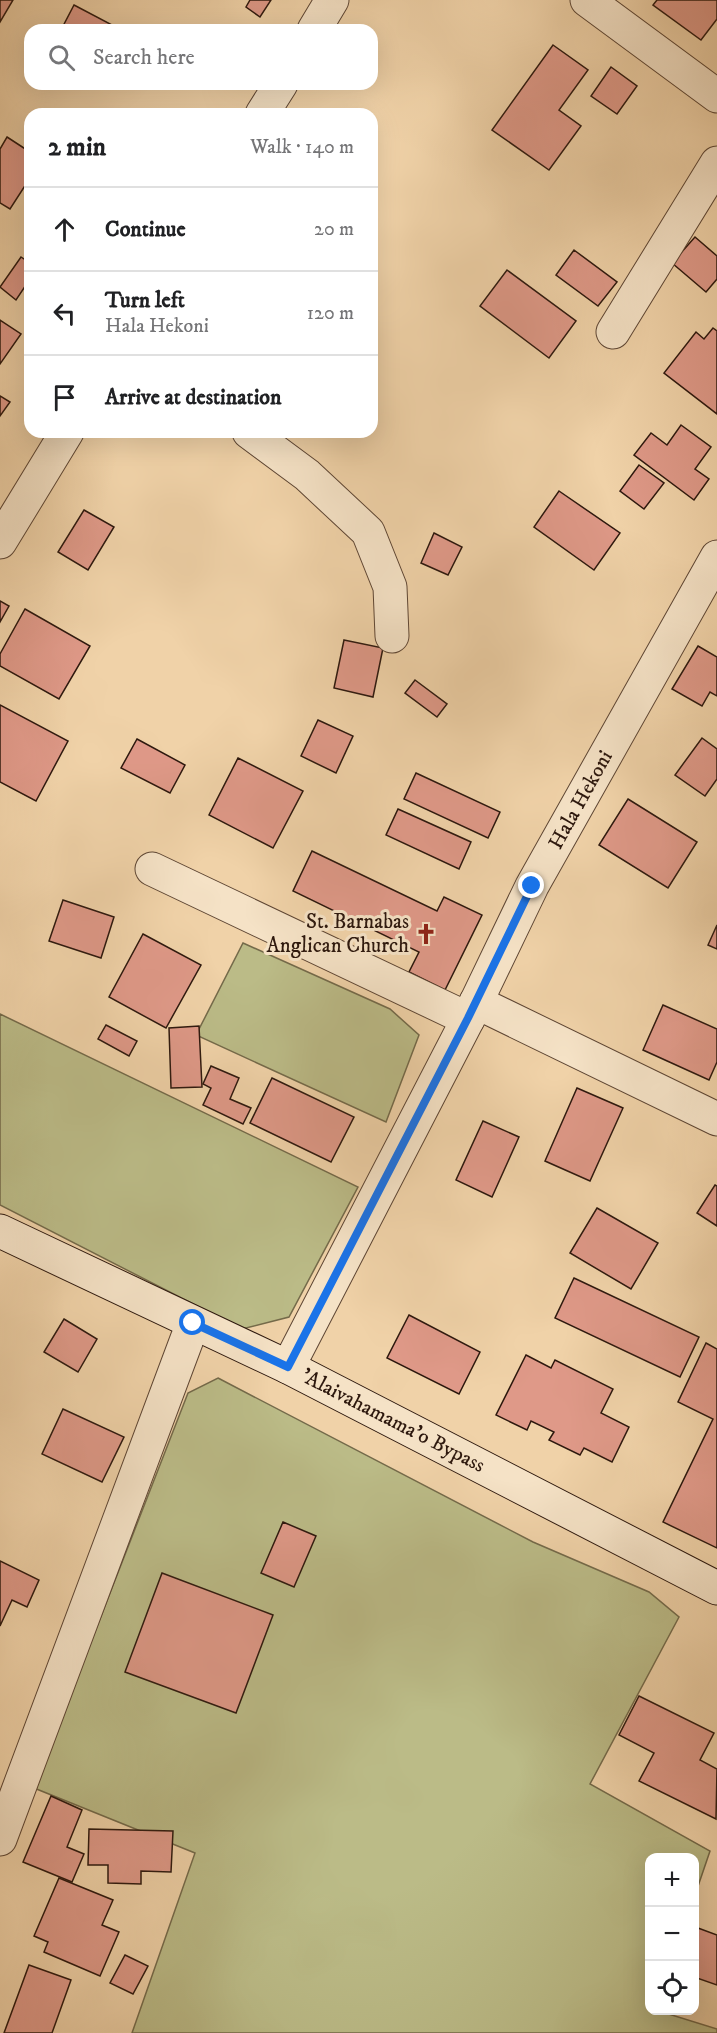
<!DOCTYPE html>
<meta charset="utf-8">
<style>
body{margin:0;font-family:"IM FELL DW Pica",serif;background:#f6f6f6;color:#202124}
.controls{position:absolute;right:18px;bottom:18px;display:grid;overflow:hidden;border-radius:12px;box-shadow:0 6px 24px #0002}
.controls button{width:54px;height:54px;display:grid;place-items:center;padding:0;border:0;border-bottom:2px solid #e0e0e0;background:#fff;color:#202124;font:30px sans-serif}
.stop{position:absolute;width:18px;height:18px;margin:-14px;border:4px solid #1a73e8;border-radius:50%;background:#fff}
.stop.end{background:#1a73e8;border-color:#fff;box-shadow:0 2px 6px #0008}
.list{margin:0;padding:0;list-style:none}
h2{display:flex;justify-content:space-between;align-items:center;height:78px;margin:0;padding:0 24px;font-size:26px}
h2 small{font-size:20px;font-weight:400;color:#757577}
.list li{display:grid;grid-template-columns:39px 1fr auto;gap:18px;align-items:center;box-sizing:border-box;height:84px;padding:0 24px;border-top:2px solid #e0e0e0}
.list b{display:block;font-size:22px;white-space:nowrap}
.list p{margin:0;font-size:20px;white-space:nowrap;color:#757577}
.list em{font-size:20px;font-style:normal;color:#757577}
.icon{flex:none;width:33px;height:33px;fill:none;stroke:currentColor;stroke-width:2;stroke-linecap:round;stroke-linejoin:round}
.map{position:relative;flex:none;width:717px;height:2033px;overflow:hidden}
.search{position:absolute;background:#fff;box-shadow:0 6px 24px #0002;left:24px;top:24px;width:354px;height:66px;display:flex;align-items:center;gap:15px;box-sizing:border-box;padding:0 21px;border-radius:18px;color:#757577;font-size:22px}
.panel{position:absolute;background:#fff;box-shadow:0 6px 24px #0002;left:24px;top:108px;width:354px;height:330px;border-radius:18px}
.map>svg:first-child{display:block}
.green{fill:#bbbb87;stroke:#746a4a;stroke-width:1.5}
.building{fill:#df9988;stroke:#2d180e;stroke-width:1.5}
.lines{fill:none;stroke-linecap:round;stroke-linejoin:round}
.minor-casing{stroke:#5e4634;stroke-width:35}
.tertiary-casing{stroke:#5e4634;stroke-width:35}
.secondary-casing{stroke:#2d180e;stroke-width:35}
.minor{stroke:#f5e2c6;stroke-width:33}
.tertiary{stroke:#f5e2c6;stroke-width:33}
.secondary{stroke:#f5e2c6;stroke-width:33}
.route{stroke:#1a73e8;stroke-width:8}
.labels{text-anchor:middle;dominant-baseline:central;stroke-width:6;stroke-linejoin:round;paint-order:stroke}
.street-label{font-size:21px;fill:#2d180e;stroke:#f5e2c6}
.poi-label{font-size:21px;fill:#2d180e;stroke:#f5e2c6;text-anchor:end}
</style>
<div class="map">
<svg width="717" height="2033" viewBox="0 0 717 2033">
<rect width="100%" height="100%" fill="#f0d2a8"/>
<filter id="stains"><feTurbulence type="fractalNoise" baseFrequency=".00333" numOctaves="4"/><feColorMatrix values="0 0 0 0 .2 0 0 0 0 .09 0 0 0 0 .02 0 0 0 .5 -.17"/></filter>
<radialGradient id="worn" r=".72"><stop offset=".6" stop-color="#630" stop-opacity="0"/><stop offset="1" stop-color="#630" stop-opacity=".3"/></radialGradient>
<!-- green -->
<g class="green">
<path d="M 243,943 L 390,1009 L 419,1035 L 386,1122 L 196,1035 Z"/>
<path d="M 0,1014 L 358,1187 L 289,1317 L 242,1329 L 0,1205 Z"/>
<path d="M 218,1378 L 533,1542 L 649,1592 L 679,1617 L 590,1784 L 710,1851 L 695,1895 L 694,1858 L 650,1858 L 650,2010 L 659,2011 L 717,2029 L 717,2033 L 132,2033 L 195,1853 L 34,1788 L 188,1393 Z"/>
</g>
<!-- building -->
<g class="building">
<path d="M 0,0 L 13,0 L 0,22 Z"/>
<path d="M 250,0 L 271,0 L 260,17 L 246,7 Z"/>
<path d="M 657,0 L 717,0 L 717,19 L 701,40 L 653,5 Z"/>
<path d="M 74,5 L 116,27 L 115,30 L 61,30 Z"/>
<path d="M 553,45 L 588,70 L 559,110 L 581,126 L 549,170 L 492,130 Z"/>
<path d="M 611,67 L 637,86 L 617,114 L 591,96 Z"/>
<path d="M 7,137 L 30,152 L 30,178 L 10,209 L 0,203 L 0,149 Z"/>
<path d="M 695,237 L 717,256 L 717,279 L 706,292 L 672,263 Z"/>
<path d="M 574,250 L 617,282 L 598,306 L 556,275 Z"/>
<path d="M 21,257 L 30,263 L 30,279 L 16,300 L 0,287 Z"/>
<path d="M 507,270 L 576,321 L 549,358 L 480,306 Z"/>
<path d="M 0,320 L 21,334 L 0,364 Z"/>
<path d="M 713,328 L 717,331 L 717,414 L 664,373 L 696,332 L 704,339 Z"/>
<path d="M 0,396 L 10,402 L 0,416 Z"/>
<path d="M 681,425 L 711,447 L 695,469 L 709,479 L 694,500 L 634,455 L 651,433 L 667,445 Z"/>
<path d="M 639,465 L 664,483 L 644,509 L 620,491 Z"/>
<path d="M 559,491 L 620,533 L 594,570 L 534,527 Z"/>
<path d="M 84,510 L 114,527 L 88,570 L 58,552 Z"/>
<path d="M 434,533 L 462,547 L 448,575 L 421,563 Z"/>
<path d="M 0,601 L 9,606 L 0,622 Z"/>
<path d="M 25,609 L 90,646 L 59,699 L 0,666 L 0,654 Z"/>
<path d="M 344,640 L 383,648 L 373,697 L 334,688 Z"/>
<path d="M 698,646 L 717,657 L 717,696 L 710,692 L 702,706 L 672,689 Z"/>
<path d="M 415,680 L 447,704 L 437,717 L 405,693 Z"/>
<path d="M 0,705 L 68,741 L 36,801 L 0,782 Z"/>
<path d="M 318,720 L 353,736 L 336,773 L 301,756 Z"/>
<path d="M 702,738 L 717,749 L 717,779 L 705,796 L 675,775 Z"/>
<path d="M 137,739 L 185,765 L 170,793 L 121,768 Z"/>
<path d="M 238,758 L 303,791 L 273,848 L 209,815 Z"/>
<path d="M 416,773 L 500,812 L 488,838 L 404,799 Z"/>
<path d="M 628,799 L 697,842 L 668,888 L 599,845 Z"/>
<path d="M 398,809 L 471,842 L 459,869 L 386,835 Z"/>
<path d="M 312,851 L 437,911 L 444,897 L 482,915 L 445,990 L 409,972 L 419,952 L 293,891 Z"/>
<path d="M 63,900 L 114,917 L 101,958 L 49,941 Z"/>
<path d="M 717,925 L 717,949 L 708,945 Z"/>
<path d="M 143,934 L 201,965 L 166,1028 L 109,997 Z"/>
<path d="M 663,1005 L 717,1029 L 717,1062 L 709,1080 L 643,1050 Z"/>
<path d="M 106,1025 L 137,1041 L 129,1056 L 98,1039 Z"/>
<path d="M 199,1026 L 202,1087 L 171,1088 L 169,1028 Z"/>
<path d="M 211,1066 L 239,1078 L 230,1099 L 251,1108 L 243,1124 L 203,1105 L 211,1088 L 203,1084 Z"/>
<path d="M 272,1078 L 354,1117 L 331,1162 L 250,1123 Z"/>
<path d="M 577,1088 L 623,1108 L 590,1181 L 545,1161 Z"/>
<path d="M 483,1121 L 519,1137 L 492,1197 L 456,1180 Z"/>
<path d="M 715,1185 L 717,1186 L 717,1226 L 697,1213 Z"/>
<path d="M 597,1208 L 658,1243 L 631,1289 L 570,1253 Z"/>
<path d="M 574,1278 L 699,1337 L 680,1377 L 555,1318 Z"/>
<path d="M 409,1315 L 480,1352 L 459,1394 L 387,1358 Z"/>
<path d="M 64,1319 L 97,1339 L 78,1372 L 44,1352 Z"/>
<path d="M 706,1343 L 717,1349 L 717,1548 L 663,1522 L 713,1419 L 678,1402 Z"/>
<path d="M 526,1355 L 551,1368 L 555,1360 L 613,1389 L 601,1413 L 629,1427 L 612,1462 L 584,1448 L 580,1455 L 549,1440 L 554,1432 L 531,1421 L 527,1430 L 496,1415 Z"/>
<path d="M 63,1409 L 124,1437 L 102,1482 L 42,1454 Z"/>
<path d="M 283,1522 L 316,1536 L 294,1587 L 261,1573 Z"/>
<path d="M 0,1561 L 39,1580 L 27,1607 L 12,1600 L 0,1626 Z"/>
<path d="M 162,1573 L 273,1615 L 236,1713 L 125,1672 Z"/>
<path d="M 639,1696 L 714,1733 L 700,1760 L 717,1769 L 716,1819 L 639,1781 L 654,1753 L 619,1735 Z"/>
<path d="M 51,1796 L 82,1810 L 67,1847 L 84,1854 L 72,1882 L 23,1862 Z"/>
<path d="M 89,1829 L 173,1831 L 171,1872 L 141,1871 L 141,1884 L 108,1883 L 108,1865 L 88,1865 Z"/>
<path d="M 59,1878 L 113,1900 L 102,1925 L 119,1932 L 100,1976 L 44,1952 L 48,1942 L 34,1936 Z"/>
<path d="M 698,1928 L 717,1935 L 717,1985 L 694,1977 L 694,1938 Z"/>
<path d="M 125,1955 L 148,1966 L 133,1994 L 110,1983 Z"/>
<path d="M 29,1965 L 71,1980 L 52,2033 L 4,2033 Z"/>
</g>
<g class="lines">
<defs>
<g id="minor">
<path d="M 587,0 L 717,96"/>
<path d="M 314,30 L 332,0"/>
<path d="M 262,114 L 281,84"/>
<path d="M 613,332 L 717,163"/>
<path d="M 249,432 L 307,475 L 368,532 L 390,587 L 392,636"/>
<path d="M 0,542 L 67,432"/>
<path d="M 152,869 L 468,1019"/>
<path d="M 476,1002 L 717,1119"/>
<path d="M 0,1839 L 193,1323"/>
</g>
<path id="tertiary" d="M 288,1367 L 468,1019 L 532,886 L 717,557"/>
<path id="secondary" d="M 0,1231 L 288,1367 L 717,1588"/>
</defs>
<!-- minor casing -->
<use href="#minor" class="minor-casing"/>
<!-- tertiary casing -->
<use href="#tertiary" class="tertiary-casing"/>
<!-- secondary casing -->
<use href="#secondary" class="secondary-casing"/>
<!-- minor -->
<use href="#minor" class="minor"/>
<!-- tertiary -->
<use href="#tertiary" class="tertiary"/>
<!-- secondary -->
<use href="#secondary" class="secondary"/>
</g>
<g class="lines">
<!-- route -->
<path class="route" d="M 193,1323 L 288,1367 L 468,1018 L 532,886"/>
</g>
<!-- icons -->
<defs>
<symbol id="church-bare" viewBox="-9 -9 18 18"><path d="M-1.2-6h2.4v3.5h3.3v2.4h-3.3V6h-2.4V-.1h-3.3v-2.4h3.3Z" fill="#8f2418" stroke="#f5e2c6" stroke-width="2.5" paint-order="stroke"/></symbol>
</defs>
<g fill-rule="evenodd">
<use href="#church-bare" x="411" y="919" width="30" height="30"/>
</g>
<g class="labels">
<!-- street labels -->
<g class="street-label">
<text transform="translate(581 800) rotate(-61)">Hala Hekoni</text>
<text transform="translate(393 1421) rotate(27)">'Alaivahamama'o Bypass</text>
</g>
<!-- poi labels -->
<g class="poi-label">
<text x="409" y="922">St. Barnabas<tspan x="409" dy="24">Anglican Church</tspan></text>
</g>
</g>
<rect width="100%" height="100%" filter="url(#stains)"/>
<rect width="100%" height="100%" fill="url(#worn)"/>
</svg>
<div class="controls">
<button>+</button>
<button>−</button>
<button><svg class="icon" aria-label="locate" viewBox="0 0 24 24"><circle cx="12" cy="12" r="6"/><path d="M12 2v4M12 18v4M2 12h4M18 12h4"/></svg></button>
</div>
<div class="stop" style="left:193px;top:1323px"></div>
<div class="stop end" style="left:532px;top:886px"></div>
<div class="search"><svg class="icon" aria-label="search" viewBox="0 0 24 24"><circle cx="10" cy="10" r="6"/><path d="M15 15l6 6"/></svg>Search here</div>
<section class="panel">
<h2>2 min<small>Walk · 140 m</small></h2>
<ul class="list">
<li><svg class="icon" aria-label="ahead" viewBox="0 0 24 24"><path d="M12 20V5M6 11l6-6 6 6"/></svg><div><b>Continue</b></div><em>20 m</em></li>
<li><svg class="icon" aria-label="left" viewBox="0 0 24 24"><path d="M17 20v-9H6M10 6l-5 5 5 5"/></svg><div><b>Turn left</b><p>Hala Hekoni</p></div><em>120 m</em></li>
<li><svg class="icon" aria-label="arrive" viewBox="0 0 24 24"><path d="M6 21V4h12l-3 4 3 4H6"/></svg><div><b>Arrive at destination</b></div></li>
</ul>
</section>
</div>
